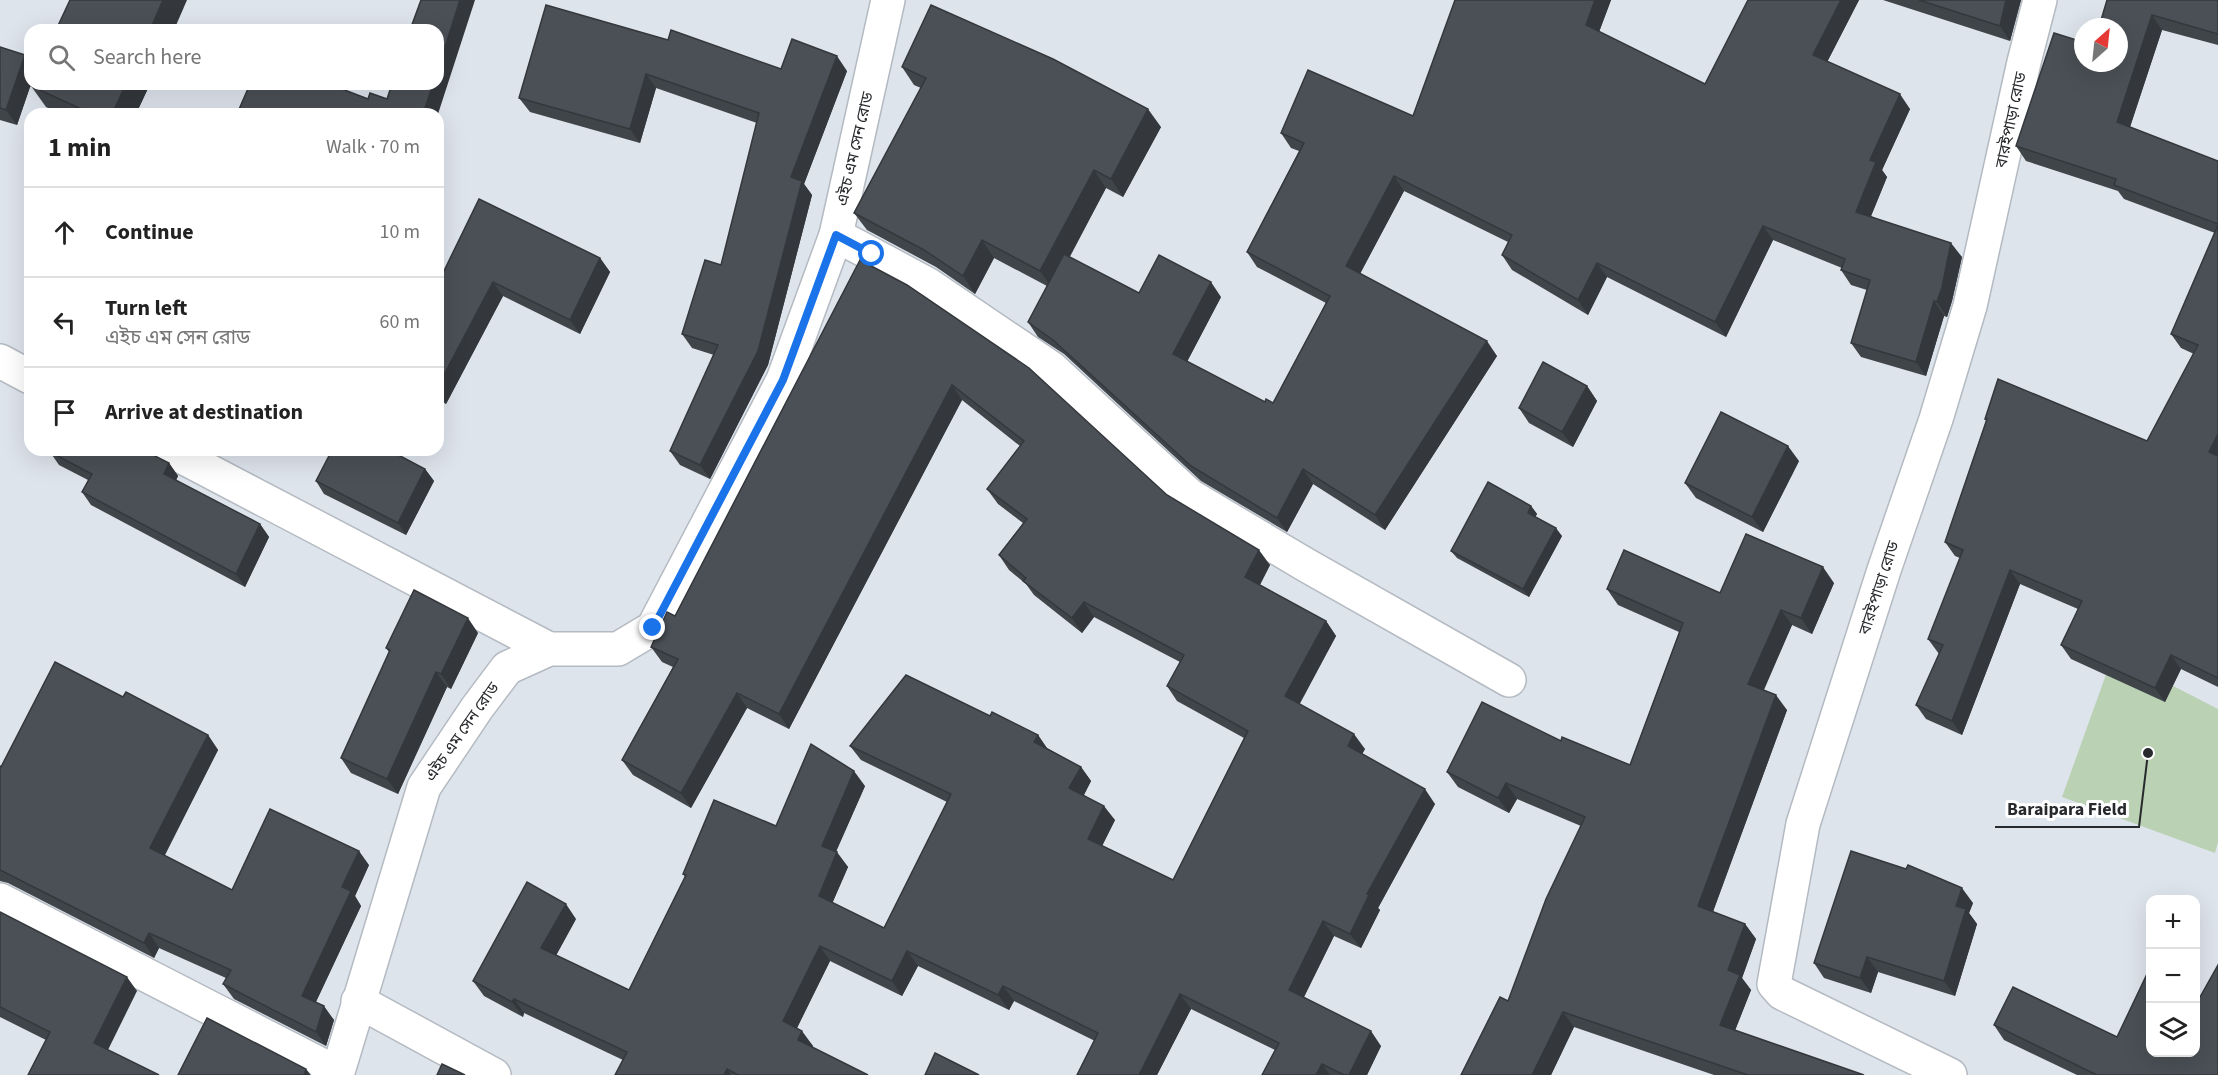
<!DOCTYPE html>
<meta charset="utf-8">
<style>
body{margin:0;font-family:"Source Sans 3","Noto Sans Bengali",sans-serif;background:#f2f2f2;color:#222}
.controls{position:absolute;right:18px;bottom:18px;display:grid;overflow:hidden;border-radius:12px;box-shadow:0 6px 24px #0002}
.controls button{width:54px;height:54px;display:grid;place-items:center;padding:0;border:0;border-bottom:2px solid #e0e0e0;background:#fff;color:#222;font:30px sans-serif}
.compass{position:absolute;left:2074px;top:18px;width:54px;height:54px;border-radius:50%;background:#fff;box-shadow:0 6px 24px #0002;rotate:27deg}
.stop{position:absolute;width:18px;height:18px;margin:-14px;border:4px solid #1a73e8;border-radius:50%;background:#fff}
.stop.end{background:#1a73e8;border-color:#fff;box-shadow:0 2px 6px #0008}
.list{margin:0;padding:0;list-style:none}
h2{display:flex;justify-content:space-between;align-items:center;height:78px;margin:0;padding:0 24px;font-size:26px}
h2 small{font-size:20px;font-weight:400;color:#767676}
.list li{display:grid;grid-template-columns:39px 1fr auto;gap:18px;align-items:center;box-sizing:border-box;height:90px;padding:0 24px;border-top:2px solid #e0e0e0}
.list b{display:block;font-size:22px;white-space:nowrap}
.list p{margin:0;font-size:20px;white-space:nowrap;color:#767676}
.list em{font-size:20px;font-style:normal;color:#767676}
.icon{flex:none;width:33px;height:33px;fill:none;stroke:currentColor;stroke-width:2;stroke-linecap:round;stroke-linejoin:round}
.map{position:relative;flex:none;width:2218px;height:1075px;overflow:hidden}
.search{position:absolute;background:#fff;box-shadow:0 6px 24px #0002;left:24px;top:24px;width:420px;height:66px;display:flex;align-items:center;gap:15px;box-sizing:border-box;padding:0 21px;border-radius:18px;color:#767676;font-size:22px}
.panel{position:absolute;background:#fff;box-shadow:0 6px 24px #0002;left:24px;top:108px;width:420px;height:348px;border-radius:18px}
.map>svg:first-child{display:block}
.green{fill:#bad1b4}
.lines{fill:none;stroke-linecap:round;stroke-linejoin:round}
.minor-casing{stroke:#b4bac1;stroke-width:36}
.tertiary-casing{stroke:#b4bac1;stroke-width:36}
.secondary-casing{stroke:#b4bac1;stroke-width:36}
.minor{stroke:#fff;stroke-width:33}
.tertiary{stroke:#fff;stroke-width:33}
.secondary{stroke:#fff;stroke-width:33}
.wall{fill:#40454a}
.shaded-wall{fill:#34383c}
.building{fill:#4b5056;stroke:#34383c;stroke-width:1.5}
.route{stroke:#1a73e8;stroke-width:8}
.labels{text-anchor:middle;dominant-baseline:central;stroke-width:6;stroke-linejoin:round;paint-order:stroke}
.street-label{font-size:16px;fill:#27292c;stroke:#fff}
.leader{fill:none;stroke:#27292c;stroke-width:2}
.callout-dot{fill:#27292c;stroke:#fff;stroke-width:2}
.callout-label{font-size:18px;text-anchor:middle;font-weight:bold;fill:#27292c;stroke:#fff;stroke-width:6;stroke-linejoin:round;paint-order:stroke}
</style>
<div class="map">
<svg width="2218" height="1075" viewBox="0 0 2218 1075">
<rect width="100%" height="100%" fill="#dee4ec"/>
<!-- green -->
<path class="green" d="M 2113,655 L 2218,709 L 2218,842 L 2215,853 L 2062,797 Z"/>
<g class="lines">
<defs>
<g id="minor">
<path d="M 836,235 L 927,284 L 1051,368 L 1190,496 L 1306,565 L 1509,680"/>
<path d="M 0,361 L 30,377"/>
<path d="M 169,450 L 549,649"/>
<path d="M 0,900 L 337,1073"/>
<path d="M 1950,1075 L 1782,993 L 1774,984 L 1803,824 L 1884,570 L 1936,419 L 1970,306 L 2024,62 L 2040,0"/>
</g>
<path id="tertiary" d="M 358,1001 L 494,1075"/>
<path id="secondary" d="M 337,1075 L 424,787 L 477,708 L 507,668 L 549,649 L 618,649 L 653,628 L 783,380 L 836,235 L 888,0"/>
</defs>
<!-- minor casing -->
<use href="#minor" class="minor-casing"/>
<!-- tertiary casing -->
<use href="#tertiary" class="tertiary-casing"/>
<!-- secondary casing -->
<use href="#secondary" class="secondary-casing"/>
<!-- minor -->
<use href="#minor" class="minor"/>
<!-- tertiary -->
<use href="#tertiary" class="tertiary"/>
<!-- secondary -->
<use href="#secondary" class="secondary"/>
</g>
<!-- wall -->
<g class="wall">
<path d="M 1455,0 L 1611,0 L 1599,32 L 1705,84 L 1748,0 L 1859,0 L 1827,62 L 1910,109 L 1882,170 L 1887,177 L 1871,216 L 1962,257 L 1952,301 L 1947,317 L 1944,316 L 1926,376 L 1861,357 L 1851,343 L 1867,290 L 1851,285 L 1841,270 L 1842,268 L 1773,240 L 1726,337 L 1607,277 L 1588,315 L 1512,270 L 1502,255 L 1508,242 L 1404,191 L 1360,274 L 1497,356 L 1385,530 L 1313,484 L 1287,532 L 1201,481 L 1064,354 L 1038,337 L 1028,322 L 1047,286 L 994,258 L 975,294 L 936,267 L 867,230 L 854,213 L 921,88 L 914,85 L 902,67 L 1161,127 L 1123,197 L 1106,188 L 1069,257 L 1139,293 L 1221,297 L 1187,362 L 1265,402 L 1273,403 L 1326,303 L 1257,267 L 1247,252 L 1299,151 L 1291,148 L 1281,133 L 1413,116 Z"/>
<path d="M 1883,0 L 2021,0 L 2010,41 Z"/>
<path d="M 2218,0 L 2218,45 L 2162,30 L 2130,127 L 2218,161 L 2218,687 L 2181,669 L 2165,702 L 2071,659 L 2061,645 L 2078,609 L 2020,584 L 1962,735 L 1926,719 L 1916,705 L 1939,654 L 1928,639 L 1960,558 L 1955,556 L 1945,542 L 1986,421 L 1985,419 L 2147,441 L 2194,354 L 2181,348 L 2171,334 L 2215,233 L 2124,199 L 2118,191 L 2026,161 L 2016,146 L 2119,63 L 2099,27 Z"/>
<path d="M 668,40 L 781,69 L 847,71 L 804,184 L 812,195 L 768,365 L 710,479 L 680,465 L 670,451 L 714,355 L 692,348 L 682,334 L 721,265 L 757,123 L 656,88 L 640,143 L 530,112 L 519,98 Z"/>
<path d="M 0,47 L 25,55 L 30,62 L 30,84 L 31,84 L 17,125 L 0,120 Z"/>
<path d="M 150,84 L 136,114 L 61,114 L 46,107 L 31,86 Z"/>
<path d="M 600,258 L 610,272 L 580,334 L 503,296 L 446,404 L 438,399 L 438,275 L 441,277 Z"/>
<path d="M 860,260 L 1167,495 L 1270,565 L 1260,585 L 1326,621 L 1336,636 L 1299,704 L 1365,749 L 1362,754 L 1435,804 L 1378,908 L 1380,910 L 1361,948 L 1334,936 L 1304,997 L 1381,1046 L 1367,1075 L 1262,1075 L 1275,1050 L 1191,1009 L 1157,1075 L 1077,1075 L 1095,1041 L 1014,1001 L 1009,1010 L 918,966 L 902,996 L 830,961 L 797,1028 L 813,1046 L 812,1047 L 868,1075 L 615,1075 L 623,1060 L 524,1013 L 523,1017 L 484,996 L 473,981 L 576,919 L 556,955 L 629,990 L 685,877 L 683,874 L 776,826 L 865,786 L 836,852 L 848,867 L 832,903 L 884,928 L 947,802 L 861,760 L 850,746 L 990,716 L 1038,735 L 1047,748 L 1081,767 L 1091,781 L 1084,795 L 1115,820 L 1102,846 L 1173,880 L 1244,738 L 1177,701 L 1167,686 L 1180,662 L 1094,617 L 1082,633 L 1034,595 L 1026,584 L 1009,570 L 999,555 L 1023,523 L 998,504 L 987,489 L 1020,446 L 962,400 L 789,729 L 747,708 L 691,808 L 633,775 L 622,760 L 673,667 L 662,662 L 651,647 L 675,616 Z"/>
<path d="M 1587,386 L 1597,401 L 1573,447 L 1529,423 L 1519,408 Z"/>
<path d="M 150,451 L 151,454 L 169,463 L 178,476 L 176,480 L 260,524 L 269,537 L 245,587 L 91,505 L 82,492 L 88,480 L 59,465 L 50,452 Z"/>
<path d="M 382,452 L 425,469 L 434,481 L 406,535 L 324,494 L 316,481 Z"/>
<path d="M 1799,461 L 1763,532 L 1696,498 L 1685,483 Z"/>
<path d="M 1531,506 L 1537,514 L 1535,517 L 1562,536 L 1529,597 L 1457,558 L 1451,551 Z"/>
<path d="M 1834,583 L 1812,634 L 1792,625 L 1764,690 L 1787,710 L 1713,912 L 1745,924 L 1756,939 L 1742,978 L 1751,990 L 1735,1030 L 1864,1075 L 1714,1075 L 1574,1027 L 1551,1075 L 1461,1075 L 1508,1001 L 1581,826 L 1517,799 L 1509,813 L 1458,787 L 1447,772 L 1561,741 L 1630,765 L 1679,632 L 1618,605 L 1607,589 L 1720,593 Z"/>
<path d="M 478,633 L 451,689 L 447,687 L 398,794 L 351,773 L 341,758 L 389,652 L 386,648 Z"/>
<path d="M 123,697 L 208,735 L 218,750 L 164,855 L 232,890 L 369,865 L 355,896 L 361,906 L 316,1002 L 334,1020 L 326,1046 L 234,999 L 223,984 L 226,978 L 159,948 L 154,958 L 8,883 L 0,881 L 0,766 L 1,767 Z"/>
<path d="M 1973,903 L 1969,913 L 1977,924 L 1955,996 L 1878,972 L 1871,993 L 1824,978 L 1814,963 Z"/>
<path d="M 0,912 L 137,991 L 46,1040 L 0,1017 Z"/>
<path d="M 1994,1025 L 2117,1037 L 2218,1075 L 2077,1075 L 2004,1040 Z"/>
</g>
<!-- shaded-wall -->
<g class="shaded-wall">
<path d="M 163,0 L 187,0 L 174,30 L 150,30 Z"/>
<path d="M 460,0 L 475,0 L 438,114 L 426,114 L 425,108 L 433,84 L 438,84 L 438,69 Z"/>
<path d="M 1595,0 L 1611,0 L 1596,40 L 1586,25 Z"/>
<path d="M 1841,0 L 1859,0 L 1823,70 L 1813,55 Z"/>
<path d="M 2006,0 L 2021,0 L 2010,41 L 2000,26 Z"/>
<path d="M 2152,15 L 2162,30 L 2127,136 L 2117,122 Z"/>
<path d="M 25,55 L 30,62 L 30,84 L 31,84 L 17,125 L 6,110 Z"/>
<path d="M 837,56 L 847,71 L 804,184 L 812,195 L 768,365 L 710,479 L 700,465 L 791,177 Z"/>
<path d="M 646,74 L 656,88 L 640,143 L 630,129 Z"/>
<path d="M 126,84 L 150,84 L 136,114 L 112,114 Z"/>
<path d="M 1900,94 L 1910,109 L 1882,170 L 1887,177 L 1867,226 L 1856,212 L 1870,160 Z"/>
<path d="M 1148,109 L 1161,127 L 1123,197 L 1111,179 Z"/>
<path d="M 1094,170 L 1106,188 L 1053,289 L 1040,271 Z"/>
<path d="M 1394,176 L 1404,191 L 1356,281 L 1346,266 Z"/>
<path d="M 1763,226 L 1773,240 L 1726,337 L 1715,322 Z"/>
<path d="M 982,240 L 994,258 L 975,294 L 963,276 Z"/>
<path d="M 1951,243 L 1962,257 L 1952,301 L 1947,317 L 1937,302 Z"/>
<path d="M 600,258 L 610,272 L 580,334 L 570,320 Z"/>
<path d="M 1597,263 L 1607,277 L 1588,315 L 1578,300 Z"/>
<path d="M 493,282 L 503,296 L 446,404 L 438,392 L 438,386 Z"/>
<path d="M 1211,282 L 1221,297 L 1183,369 L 1173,354 Z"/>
<path d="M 1934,301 L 1944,316 L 1926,376 L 1916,362 Z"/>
<path d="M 1487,341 L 1497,356 L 1385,530 L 1375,515 Z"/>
<path d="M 952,385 L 962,400 L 789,729 L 779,714 Z"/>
<path d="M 1587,386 L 1597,401 L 1573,447 L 1562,432 Z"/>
<path d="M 2218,434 L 2218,465 L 2209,452 Z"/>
<path d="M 1788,446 L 1799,461 L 1763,532 L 1752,517 Z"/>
<path d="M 169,463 L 178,476 L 173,487 L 164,474 Z"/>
<path d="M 425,469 L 434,481 L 406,535 L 398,523 Z"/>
<path d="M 1303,469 L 1313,484 L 1287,532 L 1277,518 Z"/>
<path d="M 1531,506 L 1537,514 L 1533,521 L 1528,513 Z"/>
<path d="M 260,524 L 269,537 L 245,587 L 236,574 Z"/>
<path d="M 1556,528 L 1562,536 L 1529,597 L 1523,589 Z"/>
<path d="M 1259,550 L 1270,565 L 1256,592 L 1245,577 Z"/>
<path d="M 1823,567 L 1834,583 L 1812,634 L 1801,618 Z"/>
<path d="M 2010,570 L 2020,584 L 1962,735 L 1952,721 Z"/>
<path d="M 1084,602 L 1094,617 L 1082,633 L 1072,618 Z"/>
<path d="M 1781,610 L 1792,625 L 1759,700 L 1748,684 Z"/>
<path d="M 468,618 L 478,633 L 451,689 L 441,674 Z"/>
<path d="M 1326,621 L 1336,636 L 1296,711 L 1285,696 Z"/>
<path d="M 2171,655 L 2181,669 L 2165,702 L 2155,688 Z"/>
<path d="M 436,672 L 447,687 L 398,794 L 387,779 Z"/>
<path d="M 737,693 L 747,708 L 691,808 L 681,793 Z"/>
<path d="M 1776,695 L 1787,710 L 1709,922 L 1698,906 Z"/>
<path d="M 1354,734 L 1365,749 L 1358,761 L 1348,746 Z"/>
<path d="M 208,735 L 218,750 L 161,863 L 150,848 Z"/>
<path d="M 1038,735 L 1048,750 L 1034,742 Z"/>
<path d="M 1081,767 L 1091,781 L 1080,802 L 1069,788 Z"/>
<path d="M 854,771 L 865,786 L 832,860 L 822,846 Z"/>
<path d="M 1506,783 L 1517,799 L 1509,813 L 1498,798 Z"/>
<path d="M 1425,789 L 1435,804 L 1378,908 L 1380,910 L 1361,948 L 1350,934 L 1367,894 Z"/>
<path d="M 1104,806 L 1115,820 L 1098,854 L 1088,839 Z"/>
<path d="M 359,851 L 369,865 L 355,896 L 361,906 L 312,1010 L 302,996 L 342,887 Z"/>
<path d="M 837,852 L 848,867 L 829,911 L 819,896 Z"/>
<path d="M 1962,888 L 1973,903 L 1969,913 L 1977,924 L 1955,996 L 1944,981 L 1956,906 Z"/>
<path d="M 566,904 L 576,919 L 552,963 L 541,948 Z"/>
<path d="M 1323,921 L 1334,936 L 1300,1005 L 1289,990 Z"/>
<path d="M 1745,924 L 1756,939 L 1742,978 L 1751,990 L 1731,1041 L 1720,1025 L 1728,970 Z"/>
<path d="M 149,933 L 159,948 L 154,958 L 144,943 Z"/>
<path d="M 820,946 L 830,961 L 793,1036 L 783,1021 Z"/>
<path d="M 907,951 L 918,966 L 902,996 L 892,981 Z"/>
<path d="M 1867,957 L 1878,972 L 1871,993 L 1860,978 Z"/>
<path d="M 127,977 L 137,991 L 104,1058 L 94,1043 Z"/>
<path d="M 1003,986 L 1014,1001 L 1009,1010 L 998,995 Z"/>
<path d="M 1180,994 L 1191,1009 L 1157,1075 L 1139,1075 Z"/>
<path d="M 514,999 L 524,1013 L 523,1017 L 512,1002 Z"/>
<path d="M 324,1006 L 334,1020 L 326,1046 L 316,1032 Z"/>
<path d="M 1563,1012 L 1574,1027 L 1551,1075 L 1532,1075 Z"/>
<path d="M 802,1031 L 813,1046 L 808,1055 L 798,1040 Z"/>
<path d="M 1371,1031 L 1381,1046 L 1367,1075 L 1349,1075 Z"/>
<path d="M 1322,1064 L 1330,1075 L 1316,1075 Z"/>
<path d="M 306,1069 L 311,1075 L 304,1075 Z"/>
<path d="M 727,1069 L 731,1075 L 724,1075 Z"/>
</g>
<!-- building -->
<g class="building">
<path d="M 70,0 L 163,0 L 150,30 L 56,30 Z"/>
<path d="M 421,0 L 460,0 L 438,69 L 438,30 L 410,30 Z"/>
<path d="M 1455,0 L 1595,0 L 1586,25 L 1705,84 L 1748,0 L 1841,0 L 1813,55 L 1900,94 L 1870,160 L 1876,162 L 1856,212 L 1951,243 L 1942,287 L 1937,302 L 1934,301 L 1916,362 L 1851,343 L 1870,280 L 1841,270 L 1845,259 L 1763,226 L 1715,322 L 1597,263 L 1578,300 L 1502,255 L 1512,235 L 1394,176 L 1346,266 L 1487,341 L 1375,515 L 1303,469 L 1277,518 L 1191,466 L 1053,340 L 1028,322 L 1064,254 L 1139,293 L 1159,255 L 1211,282 L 1173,354 L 1265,402 L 1266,399 L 1273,403 L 1330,296 L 1247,252 L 1304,143 L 1281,133 L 1308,70 L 1413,116 Z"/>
<path d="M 1919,0 L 2006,0 L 2000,26 Z"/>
<path d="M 2107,0 L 2218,0 L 2218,34 L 2152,15 L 2117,122 L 2218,161 L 2218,224 L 2114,185 L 2116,179 L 2016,146 L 2054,33 L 2083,42 L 2083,63 L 2119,63 L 2119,27 L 2099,27 Z"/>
<path d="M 546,5 L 668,40 L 671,30 L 781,69 L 792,39 L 837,56 L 791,177 L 802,181 L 758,351 L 700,465 L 670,451 L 718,345 L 682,334 L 705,260 L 721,265 L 759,113 L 646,74 L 630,129 L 519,98 Z"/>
<path d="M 931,5 L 1053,59 L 1148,109 L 1111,179 L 1094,170 L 1040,271 L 982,240 L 963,276 L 924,250 L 854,213 L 926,78 L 902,67 Z"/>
<path d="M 0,47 L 25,55 L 6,110 L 0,108 Z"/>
<path d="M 32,84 L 126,84 L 112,114 L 92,114 L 31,86 Z"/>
<path d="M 250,84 L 307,84 L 314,87 L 315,84 L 329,84 L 368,99 L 370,93 L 387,99 L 392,84 L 433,84 L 425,108 L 428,109 L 426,114 L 237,114 Z"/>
<path d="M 479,199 L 600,258 L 570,320 L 493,282 L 438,386 L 438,275 L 441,277 Z"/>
<path d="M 2218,225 L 2218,434 L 2209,452 L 2218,456 L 2218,678 L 2171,655 L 2155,688 L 2061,645 L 2082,601 L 2010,570 L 1952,721 L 1916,705 L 1943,645 L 1928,639 L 1963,550 L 1945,542 L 1987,419 L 1985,419 L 1998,379 L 2147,441 L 2198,345 L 2171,334 Z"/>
<path d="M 860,260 L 907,285 L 1029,368 L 1167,495 L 1259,550 L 1245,577 L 1326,621 L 1285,696 L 1354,734 L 1348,746 L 1425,789 L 1367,894 L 1369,895 L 1350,934 L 1323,921 L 1289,990 L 1371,1031 L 1349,1075 L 1344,1075 L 1322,1064 L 1316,1075 L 1262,1075 L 1279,1043 L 1180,994 L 1139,1075 L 1077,1075 L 1098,1033 L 1003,986 L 998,995 L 907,951 L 892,981 L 820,946 L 783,1021 L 802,1031 L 798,1040 L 868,1075 L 738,1075 L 727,1069 L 724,1075 L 615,1075 L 627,1052 L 514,999 L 512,1002 L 473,981 L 527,882 L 566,904 L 541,948 L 629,990 L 686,875 L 683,874 L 714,800 L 776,826 L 811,744 L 854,771 L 822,846 L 837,852 L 819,896 L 884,928 L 951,794 L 850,746 L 906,675 L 990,716 L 992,712 L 1038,735 L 1034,742 L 1081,767 L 1069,788 L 1104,806 L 1088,839 L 1173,880 L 1248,731 L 1167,686 L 1184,655 L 1084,602 L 1072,618 L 1023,581 L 1026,578 L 999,555 L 1027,519 L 987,489 L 1024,441 L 952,385 L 779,714 L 737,693 L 681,793 L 622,760 L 678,659 L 651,647 L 667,612 L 675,616 Z"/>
<path d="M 1543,362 L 1587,386 L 1562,432 L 1519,408 Z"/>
<path d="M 1721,412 L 1788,446 L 1752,517 L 1685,483 Z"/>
<path d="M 51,450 L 147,450 L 151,454 L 169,463 L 164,474 L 260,524 L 236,574 L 82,492 L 92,474 L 50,452 Z"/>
<path d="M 332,450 L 378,450 L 382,452 L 384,450 L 389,450 L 425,469 L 398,523 L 316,481 Z"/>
<path d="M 1488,482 L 1531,506 L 1528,513 L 1556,528 L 1523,589 L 1451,551 Z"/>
<path d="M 1746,534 L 1823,567 L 1801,618 L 1781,610 L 1748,684 L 1776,695 L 1698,906 L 1745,924 L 1728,970 L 1740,975 L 1720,1025 L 1864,1075 L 1748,1075 L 1563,1012 L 1532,1075 L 1461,1075 L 1500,997 L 1508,1001 L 1546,899 L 1585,817 L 1506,783 L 1498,798 L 1447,772 L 1482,702 L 1561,741 L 1562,737 L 1630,765 L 1683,623 L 1607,589 L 1624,550 L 1720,593 Z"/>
<path d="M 414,590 L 468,618 L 441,674 L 436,672 L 387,779 L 341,758 L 390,650 L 386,648 Z"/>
<path d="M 55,662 L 123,697 L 126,692 L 208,735 L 150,848 L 232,890 L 270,809 L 359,851 L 342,887 L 351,891 L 302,996 L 324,1006 L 316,1032 L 223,984 L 231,970 L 149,933 L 144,943 L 0,870 L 0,766 L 1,767 Z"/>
<path d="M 1851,851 L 1906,869 L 1908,865 L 1962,888 L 1956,906 L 1966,909 L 1944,981 L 1867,957 L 1860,978 L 1814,963 Z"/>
<path d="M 0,912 L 127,977 L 94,1043 L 159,1075 L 28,1075 L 50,1032 L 0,1007 Z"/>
<path d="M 2218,965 L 2218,1075 L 2097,1075 L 1994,1025 L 2013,987 L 2117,1037 L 2148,972 L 2151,973 L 2151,1053 L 2196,1053 L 2196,995 L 2200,997 Z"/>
<path d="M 207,1018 L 306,1069 L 304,1075 L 178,1075 Z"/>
<path d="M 935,1053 L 979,1075 L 925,1075 Z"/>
<path d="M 442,1064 L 465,1075 L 437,1075 Z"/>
</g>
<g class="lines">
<!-- route -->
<path class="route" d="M 653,628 L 783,380 L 836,235 L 872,254"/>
</g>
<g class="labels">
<!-- street labels -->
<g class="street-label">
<text transform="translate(2011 120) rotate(-78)">বারইপাড়া রোড</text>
<text transform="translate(855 149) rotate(-77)">এইচ এম সেন রোড</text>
<text transform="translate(1879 588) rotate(-72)">বারইপাড়া রোড</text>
<text transform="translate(462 732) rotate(-55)">এইচ এম সেন রোড</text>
</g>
</g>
<!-- callouts -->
<path class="leader" d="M2148 753L2139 827H1995"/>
<circle class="callout-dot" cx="2148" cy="753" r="6"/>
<g class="callout-label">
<text x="2067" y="815">Baraipara Field</text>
</g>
</svg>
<div class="controls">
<button>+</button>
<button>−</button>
<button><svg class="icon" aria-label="layers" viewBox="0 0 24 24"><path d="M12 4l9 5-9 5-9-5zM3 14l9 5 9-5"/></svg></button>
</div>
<svg class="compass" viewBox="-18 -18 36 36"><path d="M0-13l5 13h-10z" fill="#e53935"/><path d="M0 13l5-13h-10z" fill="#767676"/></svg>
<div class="stop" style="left:872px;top:254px"></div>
<div class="stop end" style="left:653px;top:628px"></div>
<div class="search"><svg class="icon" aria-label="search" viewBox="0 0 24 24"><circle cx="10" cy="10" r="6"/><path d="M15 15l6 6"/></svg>Search here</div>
<section class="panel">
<h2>1 min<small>Walk · 70 m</small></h2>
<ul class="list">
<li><svg class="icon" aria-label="ahead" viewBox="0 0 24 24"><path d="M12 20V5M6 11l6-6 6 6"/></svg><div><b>Continue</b></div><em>10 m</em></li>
<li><svg class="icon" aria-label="left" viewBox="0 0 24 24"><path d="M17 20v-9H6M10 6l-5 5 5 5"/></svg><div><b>Turn left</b><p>এইচ এম সেন রোড</p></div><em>60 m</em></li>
<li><svg class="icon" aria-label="arrive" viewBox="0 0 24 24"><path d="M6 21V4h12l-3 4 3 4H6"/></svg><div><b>Arrive at destination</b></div></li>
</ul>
</section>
</div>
